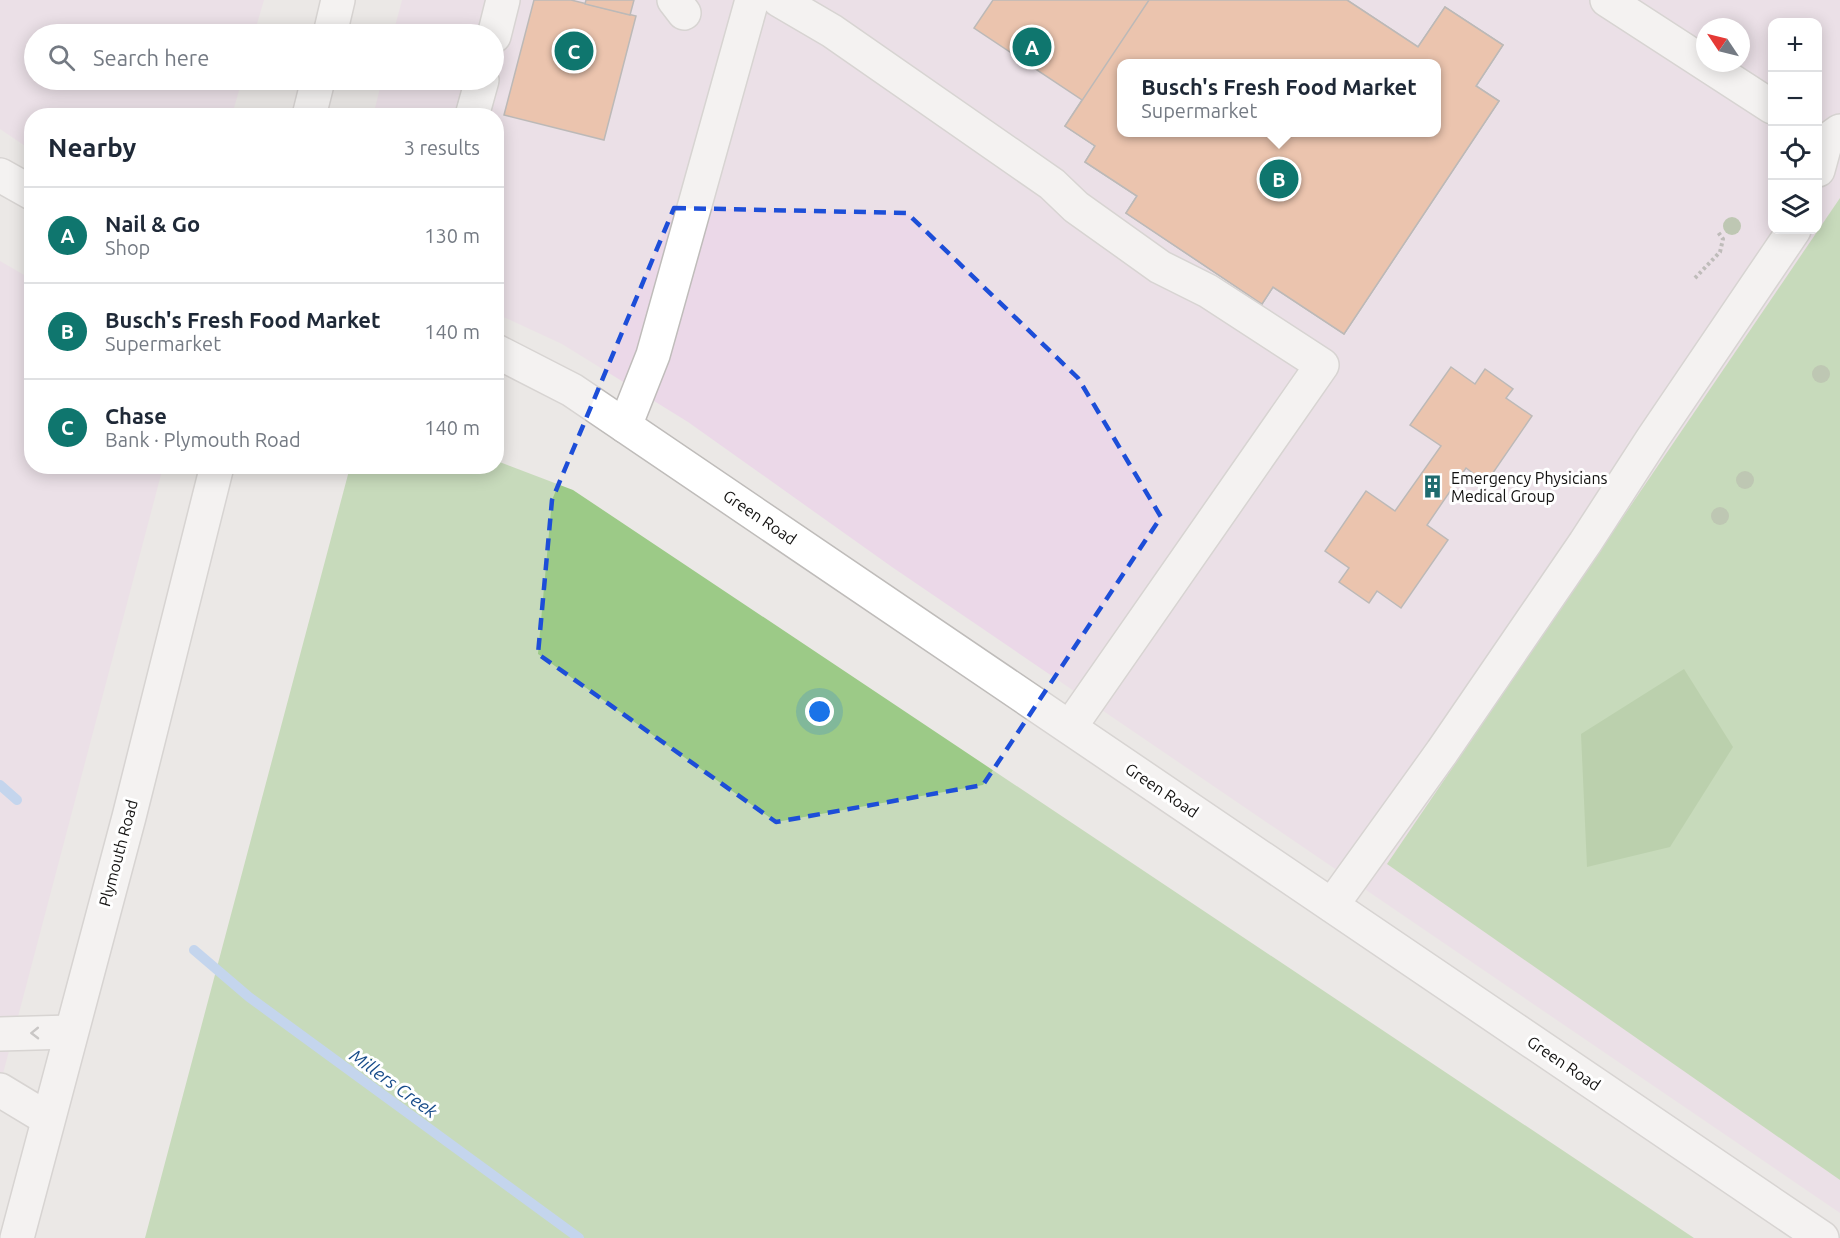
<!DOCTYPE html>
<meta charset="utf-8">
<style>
body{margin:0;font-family:Ubuntu,sans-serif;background:#f2f2f3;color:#1f2937}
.controls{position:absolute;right:18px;top:18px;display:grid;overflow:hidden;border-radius:12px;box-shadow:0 3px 15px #0003}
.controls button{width:54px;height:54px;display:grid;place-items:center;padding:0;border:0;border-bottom:2px solid #e0e1e3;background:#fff;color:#1f2937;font:30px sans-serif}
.compass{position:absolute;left:1696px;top:18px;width:54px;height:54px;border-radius:50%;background:#fff;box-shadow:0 3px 15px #0003;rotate:305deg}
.you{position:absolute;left:820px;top:712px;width:21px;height:21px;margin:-15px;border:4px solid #fff;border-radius:50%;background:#1a73e8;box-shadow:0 0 0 9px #1a73e833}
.badge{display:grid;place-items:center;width:39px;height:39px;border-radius:50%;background:#0f766e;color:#fff;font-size:20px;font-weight:700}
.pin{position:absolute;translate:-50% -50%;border:3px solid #fff;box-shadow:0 2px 6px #0006}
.popup{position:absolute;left:1117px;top:59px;width:324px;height:78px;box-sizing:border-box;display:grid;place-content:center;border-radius:12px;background:#fff;filter:drop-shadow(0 2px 4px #0005);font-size:20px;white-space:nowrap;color:#747a83}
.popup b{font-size:22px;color:#1f2937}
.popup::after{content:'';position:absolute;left:50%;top:100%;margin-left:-12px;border:12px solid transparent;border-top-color:#fff}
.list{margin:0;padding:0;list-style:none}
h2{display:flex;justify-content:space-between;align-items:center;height:78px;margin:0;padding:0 24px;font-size:26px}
h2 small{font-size:20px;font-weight:400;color:#747a83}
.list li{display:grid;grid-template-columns:39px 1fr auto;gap:18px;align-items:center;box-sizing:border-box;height:96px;padding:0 24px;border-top:2px solid #e0e1e3}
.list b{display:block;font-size:22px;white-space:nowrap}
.list p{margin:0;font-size:20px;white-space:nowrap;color:#747a83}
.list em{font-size:20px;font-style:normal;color:#747a83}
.icon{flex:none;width:33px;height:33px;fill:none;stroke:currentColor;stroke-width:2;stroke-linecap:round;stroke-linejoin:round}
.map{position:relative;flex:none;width:1840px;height:1238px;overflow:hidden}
.search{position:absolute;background:#fff;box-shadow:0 3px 15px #0003;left:24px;top:24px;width:480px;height:66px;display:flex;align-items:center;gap:15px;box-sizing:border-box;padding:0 21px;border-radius:33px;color:#747a83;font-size:22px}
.panel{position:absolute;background:#fff;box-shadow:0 3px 15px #0003;left:24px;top:108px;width:480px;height:366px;border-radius:24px}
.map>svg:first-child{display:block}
.commercial{fill:#ebd8e8;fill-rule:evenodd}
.green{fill:#9cca87}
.forest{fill:#81b469}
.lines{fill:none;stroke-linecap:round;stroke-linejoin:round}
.stream{stroke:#94bff7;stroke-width:10}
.building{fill:#ec9a6c;stroke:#84817f;stroke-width:1.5;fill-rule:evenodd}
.minor-casing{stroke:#bfbcba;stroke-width:36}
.major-casing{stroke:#bfbcba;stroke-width:36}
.path{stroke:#8a8786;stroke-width:4;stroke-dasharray:3 3;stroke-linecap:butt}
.minor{stroke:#fff;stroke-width:33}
.major{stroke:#fff;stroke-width:33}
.tree{fill:#88a076}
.oneway{stroke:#a1a0a0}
.marked{fill:none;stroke:#1d4ed8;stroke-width:4.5;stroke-dasharray:12 8;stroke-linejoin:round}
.labels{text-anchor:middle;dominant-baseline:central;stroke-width:6;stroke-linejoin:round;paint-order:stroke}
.poi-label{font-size:16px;fill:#131211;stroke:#fff;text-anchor:start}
.street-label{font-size:16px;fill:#131211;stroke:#fff}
.water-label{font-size:18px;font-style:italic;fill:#184c8a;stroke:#fff}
</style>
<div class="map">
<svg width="1840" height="1238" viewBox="0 0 1840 1238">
<rect width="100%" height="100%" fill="#ebe8e6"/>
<!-- commercial -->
<g class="commercial">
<path d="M 0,0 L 264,0 L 254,34 L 34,34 L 34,80 L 242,80 L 232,115 L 32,116 L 31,150 L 0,129 Z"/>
<path d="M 402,0 L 1840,0 L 1840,1213 L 892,567 L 688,422 L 562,344 L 497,314 L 496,116 L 373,116 L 382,80 L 494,80 L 494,34 L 393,34 ZM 1772,22 L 1818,22 L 1818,230 L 1772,230 ZM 1705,27 L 1741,27 L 1741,63 L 1705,63 ZM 1122,63 L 1436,63 L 1436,132 L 1122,132 Z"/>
<path d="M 0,261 L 31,279 L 32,466 L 163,467 L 0,1085 Z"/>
</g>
<!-- green -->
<g class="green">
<path d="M 1840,198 L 1840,1180 L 1387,864 Z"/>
<path d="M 497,461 L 573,490 L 1694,1238 L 145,1238 L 350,467 L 496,466 Z"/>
</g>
<!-- forest -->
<path class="forest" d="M 1684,669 L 1733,747 L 1670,847 L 1587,867 L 1581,734 Z"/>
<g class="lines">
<!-- stream -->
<g class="stream">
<path d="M 0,785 L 17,800"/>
<path d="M 194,950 L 249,997 L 579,1238"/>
</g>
</g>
<!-- building -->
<g class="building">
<path d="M 534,0 L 571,0 L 636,16 L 604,140 L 504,115 Z"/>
<path d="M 586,0 L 634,0 L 630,15 L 585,4 Z"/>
<path d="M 993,0 L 1347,0 L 1418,47 L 1445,7 L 1503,45 L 1476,86 L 1499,101 L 1344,334 L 1273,287 L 1262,304 L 1126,213 L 1137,196 L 1085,162 L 1095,146 L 1065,126 L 1082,100 L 974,28 ZM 1122,63 L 1436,63 L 1436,132 L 1122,132 Z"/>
<path d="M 1149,0 L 1347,0 L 1418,47 L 1445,7 L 1503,45 L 1476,86 L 1499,101 L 1344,334 L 1273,287 L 1262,304 L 1126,213 L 1137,196 L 1085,162 L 1095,146 L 1065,126 ZM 1122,63 L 1436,63 L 1436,132 L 1122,132 Z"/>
<path d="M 1451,367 L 1475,384 L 1485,369 L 1513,389 L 1506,398 L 1532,416 L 1486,483 L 1466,468 L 1427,525 L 1448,540 L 1401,608 L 1377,591 L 1369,603 L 1339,582 L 1349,568 L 1325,551 L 1366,491 L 1395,511 L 1441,446 L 1410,425 Z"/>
</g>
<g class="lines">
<defs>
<g id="minor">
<path d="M 674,0 L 684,13"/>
<path d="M 779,0 L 832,31 L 1052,184 L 1076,207 L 1160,267 L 1208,291 L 1322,365 L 1070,727"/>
<path d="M 1607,0 L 1772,107"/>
<path d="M 494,36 L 503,0"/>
<path d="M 472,116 L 482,80"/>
<path d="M 1818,170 L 1826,141 L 1840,131"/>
<path d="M 0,175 L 32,193"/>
<path d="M 496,351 L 572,390 L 1822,1238"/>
<path d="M 625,426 L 653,355 L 752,0"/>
<path d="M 1332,905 L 1442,752 L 1585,543 L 1653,438 L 1794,230"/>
<path d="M 0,1034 L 70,1032"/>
<path d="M 0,1090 L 48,1119"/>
</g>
<g id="major">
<path d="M 330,34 L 338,0"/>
<path d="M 309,116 L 318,80"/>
<path d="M 17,1238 L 129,817 L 217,466"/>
</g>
</defs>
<!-- minor casing -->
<use href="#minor" class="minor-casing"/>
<!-- major casing -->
<use href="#major" class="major-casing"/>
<!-- path -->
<path class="path" d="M 1695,278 L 1720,252 L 1723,239 L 1718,232"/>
<!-- minor -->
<use href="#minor" class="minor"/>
<!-- major -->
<use href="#major" class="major"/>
</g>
<!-- trees -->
<g class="tree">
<circle cx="1732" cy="226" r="9"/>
<circle cx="1821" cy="374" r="9"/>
<circle cx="1745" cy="480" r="9"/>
<circle cx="1720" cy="516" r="9"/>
</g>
<!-- one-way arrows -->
<defs><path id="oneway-chevron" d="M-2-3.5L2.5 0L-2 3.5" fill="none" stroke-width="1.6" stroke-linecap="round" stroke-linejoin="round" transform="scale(1.5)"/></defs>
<use class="oneway" href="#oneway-chevron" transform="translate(35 1033) rotate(179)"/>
<!-- marked area -->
<path d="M0 0H1840V1238H0ZM 674,208 L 907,213 L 1078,378 L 1161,517 L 983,785 L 776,822 L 538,654 L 552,500 Z" fill="#ebe8e6" fill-opacity=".55" fill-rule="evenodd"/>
<path class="marked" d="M 674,208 L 907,213 L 1078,378 L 1161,517 L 983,785 L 776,822 L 538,654 L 552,500 Z"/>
<!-- icons -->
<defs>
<symbol id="building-bare" viewBox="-9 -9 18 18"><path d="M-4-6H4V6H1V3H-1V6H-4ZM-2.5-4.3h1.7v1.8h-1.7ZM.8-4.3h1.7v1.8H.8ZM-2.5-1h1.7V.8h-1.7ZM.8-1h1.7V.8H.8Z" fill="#1f6b6e" stroke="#fff" stroke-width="2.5" paint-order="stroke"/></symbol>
</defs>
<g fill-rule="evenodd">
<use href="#building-bare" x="1416" y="470" width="33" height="33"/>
</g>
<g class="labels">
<!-- poi labels -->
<g class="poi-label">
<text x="1451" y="478">Emergency Physicians<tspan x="1451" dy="18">Medical Group</tspan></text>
</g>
<!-- street labels -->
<g class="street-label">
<text transform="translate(760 517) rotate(34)">Green Road</text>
<text transform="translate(1162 790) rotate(34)">Green Road</text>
<text transform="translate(118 853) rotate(-75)">Plymouth Road</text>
<text transform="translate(1564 1063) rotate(34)">Green Road</text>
</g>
<!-- water labels -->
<g class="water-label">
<text transform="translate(394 1083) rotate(36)">Millers Creek</text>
</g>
</g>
</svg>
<div class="controls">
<button>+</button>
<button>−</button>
<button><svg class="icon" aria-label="locate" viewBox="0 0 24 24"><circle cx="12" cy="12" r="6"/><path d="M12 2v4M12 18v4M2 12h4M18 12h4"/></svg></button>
<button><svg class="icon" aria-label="layers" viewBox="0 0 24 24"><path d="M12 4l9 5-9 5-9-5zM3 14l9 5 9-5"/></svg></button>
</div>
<svg class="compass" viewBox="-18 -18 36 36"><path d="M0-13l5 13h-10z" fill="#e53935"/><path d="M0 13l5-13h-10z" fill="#747a83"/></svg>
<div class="you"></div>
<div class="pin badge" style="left:1032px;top:47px">A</div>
<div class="pin badge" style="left:1279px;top:179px">B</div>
<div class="popup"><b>Busch's Fresh Food Market</b>Supermarket</div>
<div class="pin badge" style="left:574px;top:51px">C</div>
<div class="search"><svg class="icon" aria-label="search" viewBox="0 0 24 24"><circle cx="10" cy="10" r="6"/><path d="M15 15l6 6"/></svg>Search here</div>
<section class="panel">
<h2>Nearby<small>3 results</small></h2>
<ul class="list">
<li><span class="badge">A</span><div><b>Nail &amp; Go</b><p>Shop</p></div><em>130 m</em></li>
<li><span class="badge">B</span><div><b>Busch's Fresh Food Market</b><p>Supermarket</p></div><em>140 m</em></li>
<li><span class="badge">C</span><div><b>Chase</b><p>Bank · Plymouth Road</p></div><em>140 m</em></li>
</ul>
</section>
</div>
